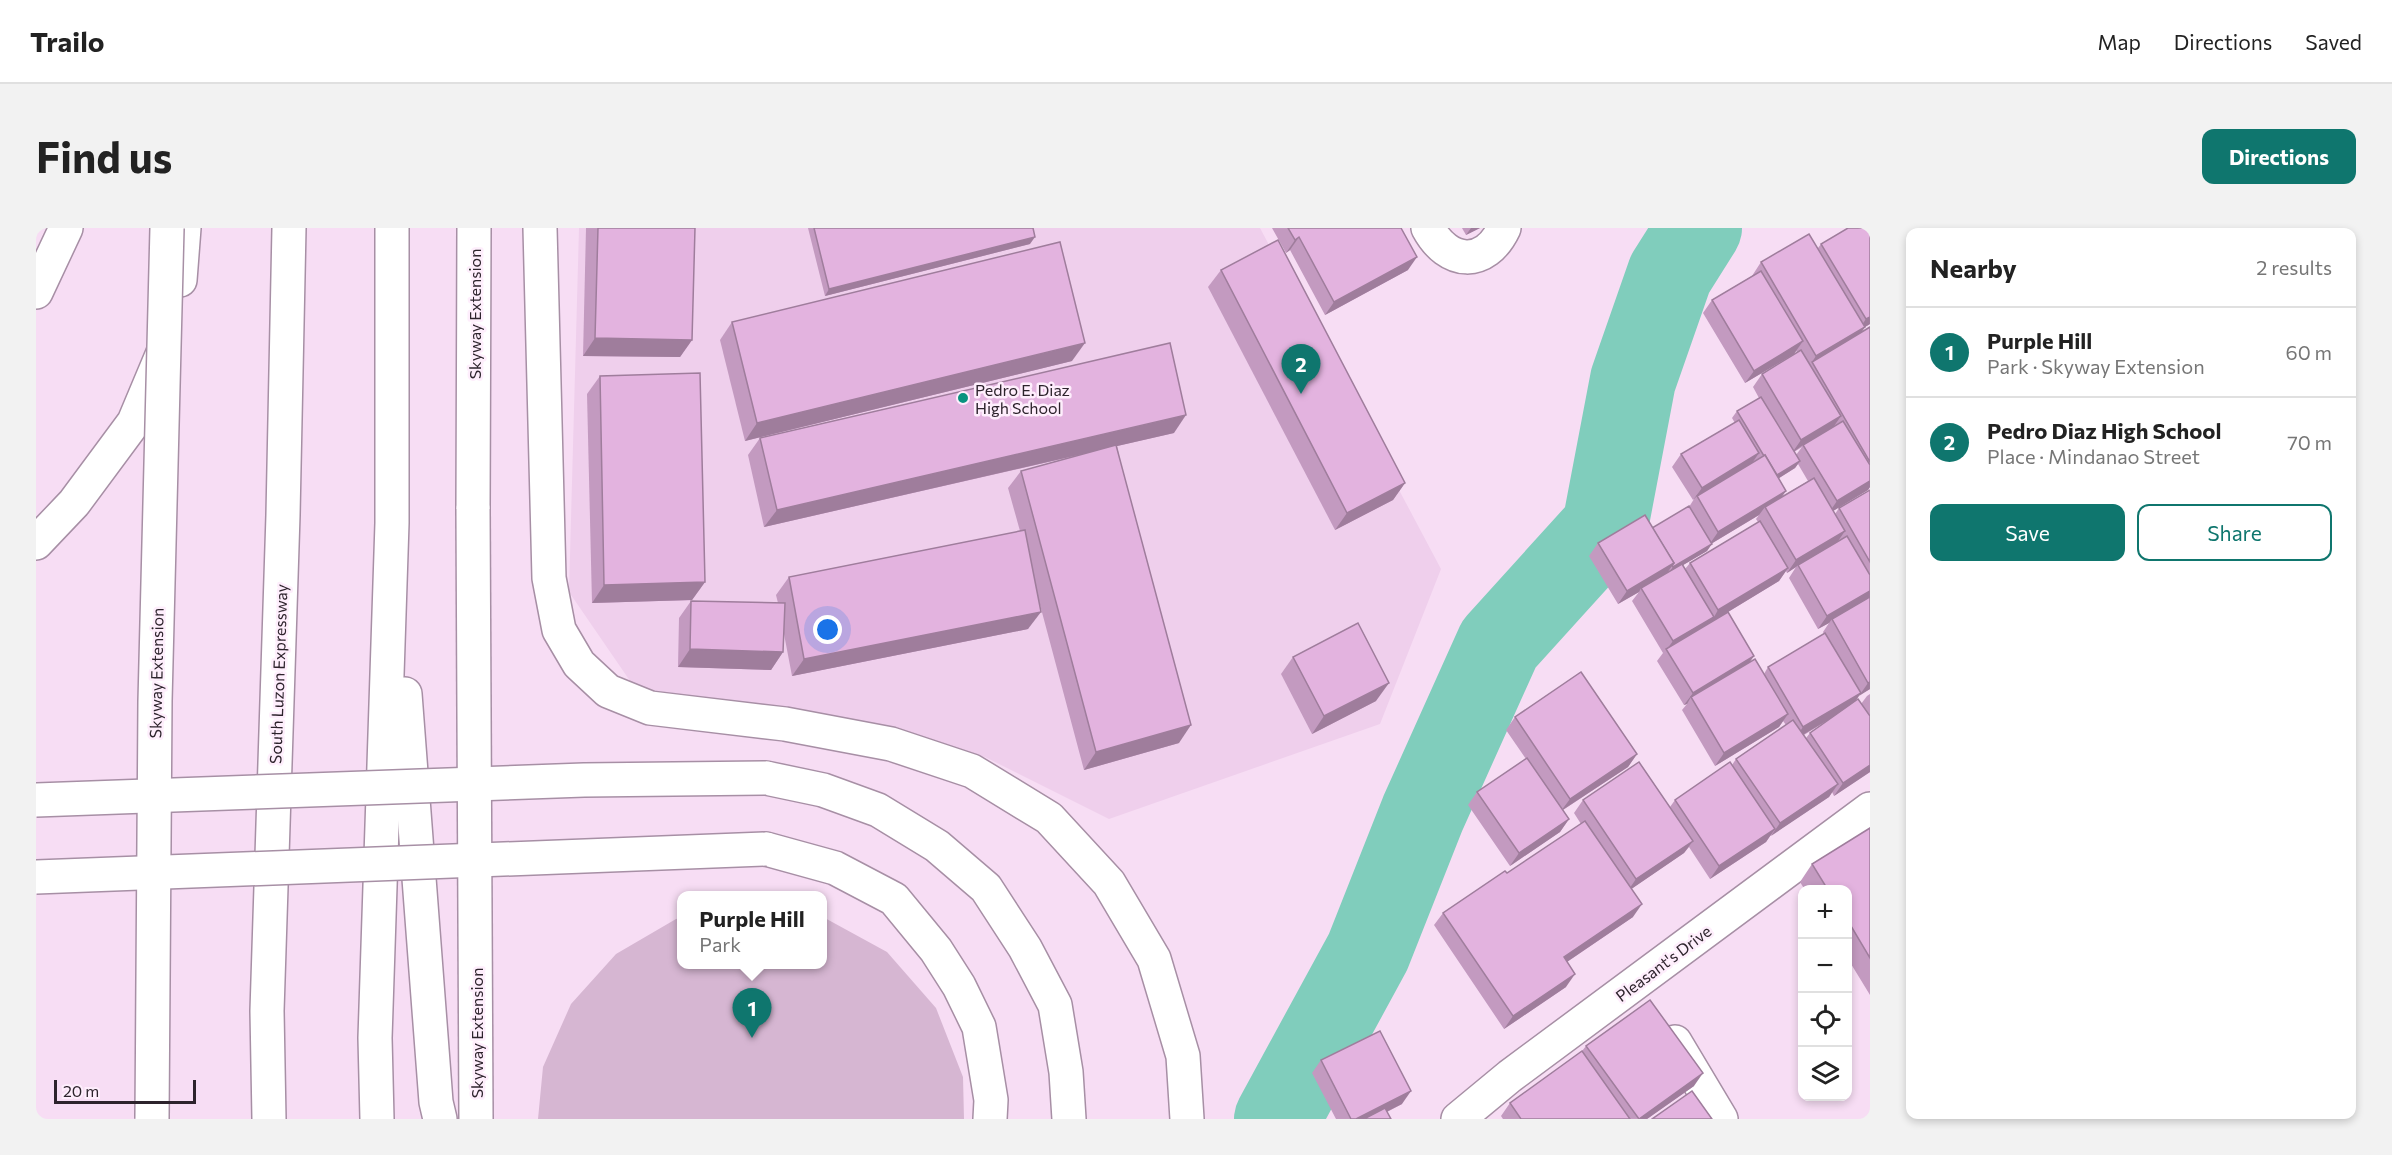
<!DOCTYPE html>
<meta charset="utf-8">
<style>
body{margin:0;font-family:Commissioner,sans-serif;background:#f2f2f2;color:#222}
.controls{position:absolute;right:18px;bottom:18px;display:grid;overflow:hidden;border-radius:12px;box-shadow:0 3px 9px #0003}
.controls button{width:54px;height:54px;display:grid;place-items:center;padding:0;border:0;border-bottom:2px solid #e0e0e0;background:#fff;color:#222;font:30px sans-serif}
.scale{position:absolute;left:18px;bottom:15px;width:142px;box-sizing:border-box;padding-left:6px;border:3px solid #2d232c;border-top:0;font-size:16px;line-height:21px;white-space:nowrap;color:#2d232c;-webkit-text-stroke:4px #feeefc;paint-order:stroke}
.you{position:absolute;left:792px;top:402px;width:21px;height:21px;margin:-15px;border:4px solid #fff;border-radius:50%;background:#1a73e8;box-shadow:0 0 0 9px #1a73e833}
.badge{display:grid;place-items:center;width:39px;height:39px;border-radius:50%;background:#0f766e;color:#fff;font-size:20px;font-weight:700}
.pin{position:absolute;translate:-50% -50px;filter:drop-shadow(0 2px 3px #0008)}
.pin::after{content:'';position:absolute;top:32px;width:21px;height:18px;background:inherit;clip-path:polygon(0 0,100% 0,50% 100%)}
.popup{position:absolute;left:641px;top:663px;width:150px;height:78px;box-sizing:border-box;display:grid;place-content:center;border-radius:12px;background:#fff;filter:drop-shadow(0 2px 4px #0005);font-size:20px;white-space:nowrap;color:#767676}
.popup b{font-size:22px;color:#222}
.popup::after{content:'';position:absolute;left:50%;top:100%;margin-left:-12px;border:12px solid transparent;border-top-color:#fff}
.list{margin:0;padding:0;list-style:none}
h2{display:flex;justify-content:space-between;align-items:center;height:78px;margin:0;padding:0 24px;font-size:26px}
h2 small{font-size:20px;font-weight:400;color:#767676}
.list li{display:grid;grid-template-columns:39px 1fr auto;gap:18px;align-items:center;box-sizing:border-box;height:90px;padding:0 24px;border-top:2px solid #e0e0e0}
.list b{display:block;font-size:22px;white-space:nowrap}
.list p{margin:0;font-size:20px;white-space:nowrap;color:#767676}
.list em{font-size:20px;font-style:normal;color:#767676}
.actions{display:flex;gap:12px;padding:18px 24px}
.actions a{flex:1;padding:14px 0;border:2px solid #0f766e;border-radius:12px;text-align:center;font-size:21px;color:#0f766e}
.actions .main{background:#0f766e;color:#fff}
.icon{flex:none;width:33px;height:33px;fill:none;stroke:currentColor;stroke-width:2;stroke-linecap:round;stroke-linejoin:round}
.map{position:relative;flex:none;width:1834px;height:891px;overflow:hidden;border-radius:12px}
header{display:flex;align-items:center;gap:36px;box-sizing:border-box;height:84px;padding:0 30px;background:#fff;border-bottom:2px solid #e0e0e0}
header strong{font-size:28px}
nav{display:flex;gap:33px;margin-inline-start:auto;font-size:21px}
.intro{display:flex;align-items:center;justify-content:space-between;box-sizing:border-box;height:144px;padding:0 36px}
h1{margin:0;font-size:42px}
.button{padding:15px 27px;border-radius:12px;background:#0f766e;color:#fff;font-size:21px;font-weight:700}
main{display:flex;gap:36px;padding:0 36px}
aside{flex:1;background:#fff;border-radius:12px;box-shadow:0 3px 9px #0003}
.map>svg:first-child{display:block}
.built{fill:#efcfec}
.green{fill:#d6b6d2}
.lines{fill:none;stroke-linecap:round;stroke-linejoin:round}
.river{stroke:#80cdbc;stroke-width:86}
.minor-casing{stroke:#a78fa5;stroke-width:36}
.highway-casing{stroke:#a78fa5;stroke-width:36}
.minor{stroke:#fff;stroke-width:33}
.highway{stroke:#fff;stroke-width:33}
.highway-bridge-casing{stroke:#a78fa5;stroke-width:36;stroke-linecap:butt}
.highway-bridge{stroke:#fff;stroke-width:33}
.wall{fill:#c39ac0;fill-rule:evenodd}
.shaded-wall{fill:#9f7d9c}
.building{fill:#e3b3df;stroke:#9f7d9c;stroke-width:1.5}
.poi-dot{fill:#08937f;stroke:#feeefc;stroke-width:2}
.labels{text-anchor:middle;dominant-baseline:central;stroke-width:5;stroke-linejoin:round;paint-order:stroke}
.street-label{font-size:16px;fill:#2d232c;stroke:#feeefc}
.poi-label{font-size:16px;fill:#2d232c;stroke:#feeefc;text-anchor:start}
</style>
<header>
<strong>Trailo</strong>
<nav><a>Map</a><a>Directions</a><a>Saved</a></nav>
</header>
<div class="intro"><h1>Find us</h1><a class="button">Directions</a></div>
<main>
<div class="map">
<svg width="1834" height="891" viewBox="0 0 1834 891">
<rect width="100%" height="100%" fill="#f7ddf4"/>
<!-- built -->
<path class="built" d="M 543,0 L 1224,0 L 1405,341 L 1344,496 L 1073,591 L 949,529 L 603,466 L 533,364 Z"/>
<!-- green -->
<path class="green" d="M 787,689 L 851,724 L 900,780 L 927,849 L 928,891 L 502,891 L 507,839 L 535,776 L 580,726 L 640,691 L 645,690 L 646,736 L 786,736 Z"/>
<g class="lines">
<!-- river -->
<path class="river" d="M 1241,891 L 1332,724 L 1387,585 L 1463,416 L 1569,299 L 1597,152 L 1634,46 L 1663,0"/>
<defs>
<g id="minor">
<path d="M 1392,0 C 1412,37 1449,40 1468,0"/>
<path d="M 1639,814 L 1685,891"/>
<path d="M 1422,891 L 1474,848 L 1834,581"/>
</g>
<g id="highway">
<path d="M 504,0 L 513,350 L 523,402 L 543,436 L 572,463 L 614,480 L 749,496 L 855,516 L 936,543 L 1013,590 L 1073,655 L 1118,731 L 1147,828 L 1151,891"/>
<path d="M 144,52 L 148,0"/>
<path d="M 0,64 L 30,0"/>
<path d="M 437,281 L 438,0"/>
<path d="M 0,315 L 38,275 L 98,194 L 127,125"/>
<path d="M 369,466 L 400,874 L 404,891"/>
<path d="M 730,550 L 787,562 L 842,582 L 901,618 L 950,660 L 989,720 L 1019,777 L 1030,844 L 1033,891"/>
<path d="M 730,621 L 799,640 L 858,671 L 900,722 L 923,758 L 943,799 L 955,872 L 954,891"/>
<path d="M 233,891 L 231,783 L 247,287 L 253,0"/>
<path d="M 341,891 L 339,810 L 356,295 L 356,0"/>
</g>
</defs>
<!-- minor casing -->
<use href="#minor" class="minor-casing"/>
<!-- highway casing -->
<use href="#highway" class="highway-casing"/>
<!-- minor -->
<use href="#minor" class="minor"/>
<!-- highway -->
<use href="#highway" class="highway"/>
<defs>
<g id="highway-bridge">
<path d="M 437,281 L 440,891"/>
<path d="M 0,572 L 548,552 L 730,550"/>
<path d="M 0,649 L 730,621"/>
<path d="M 116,891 L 119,473 L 131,0"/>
</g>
</defs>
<!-- highway-bridge casing -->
<use href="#highway-bridge" class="highway-bridge-casing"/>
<!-- highway-bridge -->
<use href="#highway-bridge" class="highway-bridge"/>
</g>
<!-- wall -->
<g class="wall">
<path d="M 550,0 L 659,0 L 656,112 L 644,129 L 547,128 Z"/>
<path d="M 772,0 L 997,0 L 994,16 L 789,68 Z"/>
<path d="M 1236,0 L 1365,0 L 1372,42 L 1289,87 L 1254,22 L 1250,25 Z"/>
<path d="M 1426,0 L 1444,0 L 1430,7 Z"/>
<path d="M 1785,16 L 1834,96 L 1829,99 L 1825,105 L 1834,99 L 1834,259 L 1832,262 L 1797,283 L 1799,286 L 1803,280 L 1834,262 L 1834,461 L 1823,467 L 1819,473 L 1825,476 L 1831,468 L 1834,466 L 1834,544 L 1798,568 L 1796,564 L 1793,569 L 1734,608 L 1730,614 L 1674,651 L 1653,619 L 1648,625 L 1595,661 L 1597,689 L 1531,734 L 1530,759 L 1468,801 L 1398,697 L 1407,685 L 1471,645 L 1545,596 L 1538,585 L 1547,572 L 1634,579 L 1639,572 L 1696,537 L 1700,531 L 1750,497 L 1747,493 L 1743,499 L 1679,538 L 1646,482 L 1651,476 L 1648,477 L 1621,433 L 1627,425 L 1596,373 L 1603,364 L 1582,376 L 1553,328 L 1562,315 L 1616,300 L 1653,279 L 1658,271 L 1657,272 L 1636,239 L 1645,226 L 1699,195 L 1696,190 L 1701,183 L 1723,170 L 1717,159 L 1726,146 L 1762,125 L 1760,123 L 1758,126 L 1709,155 L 1667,85 L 1676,72 L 1716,48 L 1725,34 L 1782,20 ZM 1766,219 L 1760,227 L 1758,224 ZM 1762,236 L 1772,253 L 1746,268 L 1743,250 L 1759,240 ZM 1723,287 L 1720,291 L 1722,294 L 1654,335 L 1649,341 L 1647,337 L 1671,323 L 1675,316 ZM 1760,339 L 1753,350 L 1782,401 L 1793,395 L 1787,404 L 1788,406 L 1732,439 L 1728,446 L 1714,434 L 1692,384 L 1743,353 L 1750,343 L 1751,345 ZM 1792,492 L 1774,505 L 1770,510 L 1768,507 Z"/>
<path d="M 1185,42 L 1369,255 L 1357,272 L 1299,302 L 1172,59 Z"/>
<path d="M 696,94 L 1036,133 L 709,213 L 684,112 Z"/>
<path d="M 564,148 L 669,354 L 656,372 L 556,375 L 551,166 Z"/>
<path d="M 1138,205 L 1081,218 L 1143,515 L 1048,542 L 1003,373 L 992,401 L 756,448 L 748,406 L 747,424 L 735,442 L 642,439 L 643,390 L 655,373 L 742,375 L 740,367 L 753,349 L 984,303 L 972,260 L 985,243 L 1043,227 L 728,299 L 712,227 L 724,210 Z"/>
<path d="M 1257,429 L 1340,473 L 1276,506 L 1245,446 Z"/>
<path d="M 1479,489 L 1601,526 L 1592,539 L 1527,582 L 1533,591 L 1524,604 L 1474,638 L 1432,577 L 1441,564 L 1490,531 L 1470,502 Z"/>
<path d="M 1834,600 L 1834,767 L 1812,731 L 1812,662 L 1769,662 L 1764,654 L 1776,636 Z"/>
<path d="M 1550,818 L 1658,858 L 1611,891 L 1467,891 L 1465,888 L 1474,875 L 1546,823 Z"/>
<path d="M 1285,832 L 1366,876 L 1351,884 L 1355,891 L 1300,891 L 1276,845 Z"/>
</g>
<!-- shaded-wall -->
<g class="shaded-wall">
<path d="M 1435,0 L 1444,0 L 1430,7 Z"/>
<path d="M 999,9 L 994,16 L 789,68 L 793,61 Z"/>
<path d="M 1263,9 L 1254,22 L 1250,25 L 1259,12 Z"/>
<path d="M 1381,29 L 1372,42 L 1289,87 L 1298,74 Z"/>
<path d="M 1834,89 L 1834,96 L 1829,99 L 1820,112 L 1776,134 L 1780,128 L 1821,104 L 1830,91 Z"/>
<path d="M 559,110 L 656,112 L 644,129 L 547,128 Z"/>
<path d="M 1767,113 L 1758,126 L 1709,155 L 1718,143 Z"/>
<path d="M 1049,115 L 1036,133 L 709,213 L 721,195 Z"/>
<path d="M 1150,187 L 1138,205 L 728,299 L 741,282 Z"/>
<path d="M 1805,188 L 1796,201 L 1767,217 L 1756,225 L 1765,212 Z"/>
<path d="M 1723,225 L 1714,238 L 1661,268 L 1657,272 L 1666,260 Z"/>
<path d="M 1764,233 L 1759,240 L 1735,255 L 1740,248 Z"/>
<path d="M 1834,253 L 1834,259 L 1832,262 L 1792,286 L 1801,273 Z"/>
<path d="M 1369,255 L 1357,272 L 1299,302 L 1311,285 Z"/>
<path d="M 1750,263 L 1741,276 L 1729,279 L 1723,287 L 1673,317 L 1682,304 Z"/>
<path d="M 1809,303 L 1800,316 L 1762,337 L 1760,339 L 1751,345 L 1760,332 Z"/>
<path d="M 1676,316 L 1671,323 L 1632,346 L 1637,339 Z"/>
<path d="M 1638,335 L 1629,348 L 1605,360 L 1603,364 L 1582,376 L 1591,363 Z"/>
<path d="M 1752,340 L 1743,353 L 1631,421 L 1637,413 L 1678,389 L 1682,382 Z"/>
<path d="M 669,354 L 656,372 L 556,375 L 568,357 Z"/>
<path d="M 1834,363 L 1834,370 L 1796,391 L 1793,395 L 1782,401 L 1791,388 Z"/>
<path d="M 1005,384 L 992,401 L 756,448 L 768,431 Z"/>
<path d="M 654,421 L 747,424 L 735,442 L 642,439 Z"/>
<path d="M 1718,428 L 1709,441 L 1655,469 L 1651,476 L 1648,477 L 1657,465 Z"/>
<path d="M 1834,454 L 1834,461 L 1823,468 L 1832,455 Z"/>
<path d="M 1353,455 L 1340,473 L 1276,506 L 1288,488 Z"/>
<path d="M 1825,465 L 1816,478 L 1758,512 L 1767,499 Z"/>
<path d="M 1752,486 L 1743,499 L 1679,538 L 1688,525 Z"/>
<path d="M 1155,497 L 1143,515 L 1048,542 L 1060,524 Z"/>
<path d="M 1601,526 L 1592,539 L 1525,583 L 1534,571 Z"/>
<path d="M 1834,537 L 1834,544 L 1798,568 L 1807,555 Z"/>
<path d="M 1802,556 L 1793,569 L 1735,608 L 1744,595 Z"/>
<path d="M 1533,591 L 1524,604 L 1474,638 L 1483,625 Z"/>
<path d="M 1739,601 L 1730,614 L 1674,651 L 1683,638 Z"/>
<path d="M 1657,613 L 1648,625 L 1591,664 L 1600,651 Z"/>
<path d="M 1606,676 L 1597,689 L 1519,742 L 1528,729 Z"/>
<path d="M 1539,746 L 1530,759 L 1468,801 L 1477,788 Z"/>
<path d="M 1667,845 L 1658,858 L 1611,891 L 1603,891 Z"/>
<path d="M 1375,863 L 1366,876 L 1336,891 L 1320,891 Z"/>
</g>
<!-- building -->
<g class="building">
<path d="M 562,0 L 659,0 L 656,112 L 559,110 Z"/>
<path d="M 778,0 L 997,0 L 999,9 L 793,61 Z"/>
<path d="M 1252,0 L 1365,0 L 1381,29 L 1298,74 L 1263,9 L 1259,12 Z"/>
<path d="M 1812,0 L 1834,0 L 1834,89 L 1830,91 L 1785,16 Z"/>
<path d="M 1773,6 L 1829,99 L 1780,128 L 1725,34 Z"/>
<path d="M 1242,12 L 1369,255 L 1311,285 L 1185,42 Z"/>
<path d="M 1024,14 L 1049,115 L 721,195 L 696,94 Z"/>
<path d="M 1725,43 L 1767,113 L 1718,143 L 1676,72 Z"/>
<path d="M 1834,99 L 1834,234 L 1776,134 Z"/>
<path d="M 1134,115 L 1150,187 L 741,282 L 724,210 Z"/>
<path d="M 1765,122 L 1805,188 L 1765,212 L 1726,146 Z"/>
<path d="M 664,145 L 669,354 L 568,357 L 564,148 Z"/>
<path d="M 1725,169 L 1764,233 L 1741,247 L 1729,227 L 1728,228 L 1701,183 Z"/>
<path d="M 1703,192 L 1723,225 L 1666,260 L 1645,226 Z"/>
<path d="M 1807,193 L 1834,237 L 1834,253 L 1801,273 L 1767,217 Z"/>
<path d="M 1080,217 L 1155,497 L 1060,524 L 985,243 Z"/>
<path d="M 1729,227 L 1750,263 L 1682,304 L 1661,268 Z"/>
<path d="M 1778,250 L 1809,303 L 1760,332 L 1729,279 Z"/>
<path d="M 1834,262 L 1834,334 L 1803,280 Z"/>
<path d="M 1653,278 L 1676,316 L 1637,339 L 1636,338 L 1638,335 L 1616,300 Z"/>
<path d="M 1609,287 L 1638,335 L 1591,363 L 1562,315 Z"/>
<path d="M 1724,293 L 1752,340 L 1682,382 L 1654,335 Z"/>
<path d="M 989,302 L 1005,384 L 768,431 L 753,349 Z"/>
<path d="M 1811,308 L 1834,347 L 1834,363 L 1791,388 L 1762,337 Z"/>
<path d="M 1646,336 L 1678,389 L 1637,413 L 1605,360 Z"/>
<path d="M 1834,369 L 1834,454 L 1832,455 L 1796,391 Z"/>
<path d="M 655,373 L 749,375 L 747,424 L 654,421 Z"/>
<path d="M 1692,384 L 1718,428 L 1657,465 L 1630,421 Z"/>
<path d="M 1322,395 L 1353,455 L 1288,488 L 1257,429 Z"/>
<path d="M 1789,405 L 1825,465 L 1767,499 L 1732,439 Z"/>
<path d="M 1719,431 L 1752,486 L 1688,525 L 1655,469 Z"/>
<path d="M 1545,444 L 1601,526 L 1534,571 L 1479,489 Z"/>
<path d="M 1822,471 L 1834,488 L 1834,537 L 1807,555 L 1774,505 Z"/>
<path d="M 1757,492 L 1802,556 L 1744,595 L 1700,531 Z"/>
<path d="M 1491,530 L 1533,591 L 1483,625 L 1441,564 Z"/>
<path d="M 1603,534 L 1657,613 L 1600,651 L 1547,572 Z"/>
<path d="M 1694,534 L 1739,601 L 1683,638 L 1639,572 Z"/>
<path d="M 1549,593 L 1606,676 L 1528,729 L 1539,746 L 1477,788 L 1407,685 L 1469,643 L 1471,645 Z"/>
<path d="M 1834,600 L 1834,730 L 1812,693 L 1812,662 L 1792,662 L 1776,636 Z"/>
<path d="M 1614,772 L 1667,845 L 1603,891 L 1550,818 Z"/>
<path d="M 1344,803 L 1375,863 L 1320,891 L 1315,891 L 1285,832 Z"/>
<path d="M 1546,823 L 1594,891 L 1485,891 L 1474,875 Z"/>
<path d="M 1656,863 L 1676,891 L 1616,891 Z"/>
<path d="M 1349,880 L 1355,891 L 1328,891 Z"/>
</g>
<!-- markers -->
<circle class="poi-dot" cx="927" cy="170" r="6"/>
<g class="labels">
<!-- street labels -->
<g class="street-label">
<text transform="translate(438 86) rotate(-90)">Skyway Extension</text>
<text transform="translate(120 445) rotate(-89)">Skyway Extension</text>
<text transform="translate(242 446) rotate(-88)">South Luzon Expressway</text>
<text transform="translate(1627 735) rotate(-37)">Pleasant's Drive</text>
<text transform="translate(440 805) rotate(-90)">Skyway Extension</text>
</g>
<!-- poi labels -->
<g class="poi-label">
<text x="939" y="161">Pedro E. Diaz<tspan x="939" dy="18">High School</tspan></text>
</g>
</g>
</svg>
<div class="controls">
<button>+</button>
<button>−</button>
<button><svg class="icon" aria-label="locate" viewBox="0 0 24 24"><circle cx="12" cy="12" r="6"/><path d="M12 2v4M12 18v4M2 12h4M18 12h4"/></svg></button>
<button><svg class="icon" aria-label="layers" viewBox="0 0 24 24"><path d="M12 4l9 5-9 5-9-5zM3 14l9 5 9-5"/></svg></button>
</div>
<div class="scale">20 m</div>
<div class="you"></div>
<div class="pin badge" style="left:716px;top:810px">1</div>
<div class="popup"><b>Purple Hill</b>Park</div>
<div class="pin badge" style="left:1265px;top:166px">2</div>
</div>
<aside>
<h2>Nearby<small>2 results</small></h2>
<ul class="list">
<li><span class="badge">1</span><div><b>Purple Hill</b><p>Park · Skyway Extension</p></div><em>60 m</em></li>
<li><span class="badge">2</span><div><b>Pedro Diaz High School</b><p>Place · Mindanao Street</p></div><em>70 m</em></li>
</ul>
<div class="actions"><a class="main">Save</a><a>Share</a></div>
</aside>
</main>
